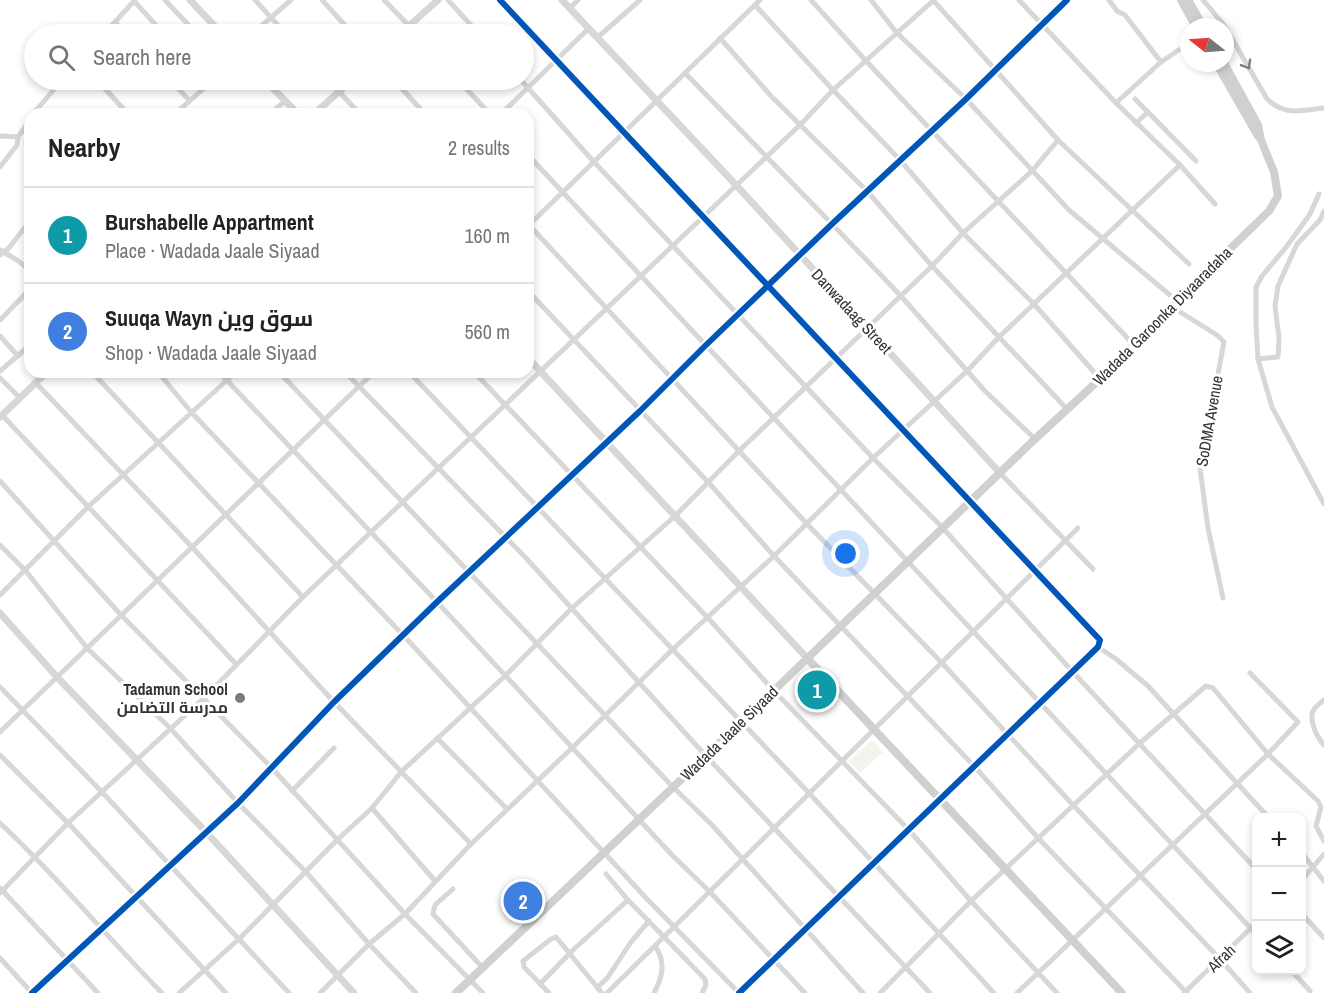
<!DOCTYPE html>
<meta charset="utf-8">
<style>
body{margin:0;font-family:"Archivo Narrow",Cairo,sans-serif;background:#f6f6f6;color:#222}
.controls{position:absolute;right:18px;bottom:18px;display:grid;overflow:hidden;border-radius:12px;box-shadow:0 3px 9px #0003}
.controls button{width:54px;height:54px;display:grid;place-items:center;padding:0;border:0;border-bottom:2px solid #e0e0e0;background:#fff;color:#222;font:30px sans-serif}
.compass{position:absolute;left:1180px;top:18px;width:54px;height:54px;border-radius:50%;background:#fff;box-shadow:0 3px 9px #0003;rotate:287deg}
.you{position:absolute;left:846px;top:554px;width:21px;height:21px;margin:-15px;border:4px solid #fff;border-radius:50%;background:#1a73e8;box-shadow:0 0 0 9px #1a73e833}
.badge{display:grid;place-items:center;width:39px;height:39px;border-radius:50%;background:#7a7a7a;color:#fff;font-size:20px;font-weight:700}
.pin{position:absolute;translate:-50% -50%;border:3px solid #fff;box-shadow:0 2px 6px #0006}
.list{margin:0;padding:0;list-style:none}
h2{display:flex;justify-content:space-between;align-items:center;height:78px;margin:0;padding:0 24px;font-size:26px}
h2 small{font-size:20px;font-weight:400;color:#767676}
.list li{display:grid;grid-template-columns:39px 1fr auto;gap:18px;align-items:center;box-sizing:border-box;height:96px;padding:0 24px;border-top:2px solid #e0e0e0}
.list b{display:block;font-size:22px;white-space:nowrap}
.list p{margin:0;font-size:20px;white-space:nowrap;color:#767676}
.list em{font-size:20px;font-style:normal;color:#767676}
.icon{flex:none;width:33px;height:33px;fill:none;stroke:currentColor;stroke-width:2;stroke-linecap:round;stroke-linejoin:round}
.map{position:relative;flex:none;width:1324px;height:993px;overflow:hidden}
.search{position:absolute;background:#fff;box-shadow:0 3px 9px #0003;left:24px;top:24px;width:510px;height:66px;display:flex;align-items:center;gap:15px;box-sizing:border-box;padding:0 21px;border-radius:33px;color:#767676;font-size:22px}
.panel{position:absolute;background:#fff;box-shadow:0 3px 9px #0003;left:24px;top:108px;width:510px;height:270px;border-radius:18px}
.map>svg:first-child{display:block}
.green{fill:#f1f5ed}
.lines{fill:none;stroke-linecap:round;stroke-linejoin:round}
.minor{stroke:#d7d7d7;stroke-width:5}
.tertiary{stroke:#d7d7d7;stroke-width:7}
.secondary{stroke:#d0d0d0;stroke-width:8}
.cycleway-casing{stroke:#fff;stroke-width:10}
.cycleway{stroke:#0057b8;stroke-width:6}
.oneway{stroke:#7d7d7d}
.poi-dot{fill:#7a7a7a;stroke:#fff;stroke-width:2}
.labels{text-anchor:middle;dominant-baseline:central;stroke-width:6;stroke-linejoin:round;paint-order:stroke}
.street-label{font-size:16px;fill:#333;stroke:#fff}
.poi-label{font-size:16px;font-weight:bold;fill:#333;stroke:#fff;text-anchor:end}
</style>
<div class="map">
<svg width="1324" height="993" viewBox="0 0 1324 993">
<rect width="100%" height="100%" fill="#fff"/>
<!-- green -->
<path class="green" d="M 872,740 L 883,752 L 860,773 L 849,761 Z"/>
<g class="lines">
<!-- minor -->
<g class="minor">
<path d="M 165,0 L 197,34"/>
<path d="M 255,0 L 286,34"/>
<path d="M 322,0 L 353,34"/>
<path d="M 384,0 L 417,34"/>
<path d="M 448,0 L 479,34"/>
<path d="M 500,0 L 1100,640 L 1098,647 L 739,993"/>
<path d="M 811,0 L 866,61 L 1134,345"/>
<path d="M 871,0 L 896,32 L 966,99 L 1069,210 L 1177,301"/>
<path d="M 933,0 L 1058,140 L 1189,264"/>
<path d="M 1019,0 L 1116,103 L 1180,165 L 1215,204"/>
<path d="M 1109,0 L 1117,11 L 1125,15 L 1161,62"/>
<path d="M 1203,0 L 1224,25 L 1267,99 C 1286,117 1301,110 1324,108"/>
<path d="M 134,1 L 164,34"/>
<path d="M 755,5 L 833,90 L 901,161 L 963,233 L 1034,304 L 1100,379"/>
<path d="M 570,8 L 578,0"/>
<path d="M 115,22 L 126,34"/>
<path d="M 104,34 L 135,0"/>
<path d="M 252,34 L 291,0"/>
<path d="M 598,37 L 640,0"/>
<path d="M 720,38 L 771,96 L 867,191 L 932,266 L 1067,409"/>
<path d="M 685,73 L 832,224 L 900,295 L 984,390 L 1035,439"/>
<path d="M 97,80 L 128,114"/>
<path d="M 136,80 L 141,84"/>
<path d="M 170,80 L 189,100"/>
<path d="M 328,80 L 360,114"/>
<path d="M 394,80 L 425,114"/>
<path d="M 458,80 L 490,114"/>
<path d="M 521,80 L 594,162 L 873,458 L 940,525 L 1072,671 L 1256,869"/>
<path d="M 1135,99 L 1196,161"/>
<path d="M 1116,103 L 1161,62 L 1189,43"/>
<path d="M 33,114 L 62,80"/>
<path d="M 175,114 L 213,80"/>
<path d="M 270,114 L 285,101"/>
<path d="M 501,114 L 589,28"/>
<path d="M 1136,123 L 1148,112"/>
<path d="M 24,130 L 30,137"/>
<path d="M 0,136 L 18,137 L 30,120"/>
<path d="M 528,155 L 1256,934"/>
<path d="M 0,167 L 17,145 L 18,137"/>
<path d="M 1319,194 L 1310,214 L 1287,246 L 1262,276 L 1256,287 L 1256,326 L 1258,359 L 1272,407 L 1324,504"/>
<path d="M 529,225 L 807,524 L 942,663 L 1074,806 L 1220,959 L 1250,993"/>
<path d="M 528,226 L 760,0"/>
<path d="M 0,250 L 3,252 L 8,249 L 30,221"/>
<path d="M 0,255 L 3,252 C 14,258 22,262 30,272"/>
<path d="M 528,291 L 708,482 L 774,556 L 974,766 L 1039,839 L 1187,993"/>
<path d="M 1172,307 L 1217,335 L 1224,342 L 1209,421 L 1199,461 L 1208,528 L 1223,598"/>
<path d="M 0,320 L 30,289"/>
<path d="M 0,336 L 18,356"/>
<path d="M 1258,359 L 1278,357 L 1279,338 L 1275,306 L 1278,286 L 1297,244 L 1320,220 L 1324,211"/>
<path d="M 0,371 L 30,345"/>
<path d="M 92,372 L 303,597"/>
<path d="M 158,372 L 192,413 L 403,635 L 646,898 L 739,993"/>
<path d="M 219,372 L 437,602 L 672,855 L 710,892 L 805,993"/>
<path d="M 279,372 L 673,787 L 712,825 L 863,993"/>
<path d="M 345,372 L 525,557 L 706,756 L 930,993"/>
<path d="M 409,372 L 809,793 L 994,993"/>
<path d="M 474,372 L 708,618 L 773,690 L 908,829 L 971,901 L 1057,993"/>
<path d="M 0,378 L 20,398"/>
<path d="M 36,383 L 192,547 L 334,702 L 471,844"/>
<path d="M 2,415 L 236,664"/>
<path d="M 1000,473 L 1093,569"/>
<path d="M 0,481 L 121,615 L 271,767 L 405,914 L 483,993"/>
<path d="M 0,545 L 25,570 L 87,648 L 170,728 L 238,803 L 306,872 L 369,944 L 416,993"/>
<path d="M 0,595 L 89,506 L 236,372"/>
<path d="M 1098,647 L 1116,659 L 1148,686 L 1269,818"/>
<path d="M 0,687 L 101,791 L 289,993"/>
<path d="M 1324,700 C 1320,703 1315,707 1313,711 C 1309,721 1317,738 1324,745"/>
<path d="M 0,732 L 374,372"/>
<path d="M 438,739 L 507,809"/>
<path d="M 0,755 L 68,823 L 226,993"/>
<path d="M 292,791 L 334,748"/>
<path d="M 372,808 L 435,881"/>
<path d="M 0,823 C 57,876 107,937 162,993"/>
<path d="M 1302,853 L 1324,881"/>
<path d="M 606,874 L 628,900 L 705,979 L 706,985 L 702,993"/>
<path d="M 1302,880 L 1324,854"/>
<path d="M 0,888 L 98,993"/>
<path d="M 453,889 L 435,905 L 433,914 L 483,968"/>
<path d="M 0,893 L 68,823 L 204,698 L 303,597 L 371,532 L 800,125 L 833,90 L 934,0"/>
<path d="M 1302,914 L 1324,938"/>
<path d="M 0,958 L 32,993"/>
<path d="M 1291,970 L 1310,991"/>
<path d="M 540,984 L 573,950 L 628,900"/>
<path d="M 597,988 L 608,977 L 631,942 L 649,921"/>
<path d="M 32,993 L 238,803 L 334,702 L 437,602 L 640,411 L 705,346 L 832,224 L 966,99 L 1067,0"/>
<path d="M 179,993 L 240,938 L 337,840 L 372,808 L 402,771 L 505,676 L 571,609 L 675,516 L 740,450 L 932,266 L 963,233 L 1032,171 L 1058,140"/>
<path d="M 320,993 L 369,944 L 405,914 L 471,844 L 573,747 L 672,650 L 774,556 L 873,458 L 967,371 L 999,337 L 1180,165"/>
<path d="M 549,993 L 524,967 L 523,961 L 551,939 L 556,937 L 602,993"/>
<path d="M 607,993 L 1078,528"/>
<path d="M 654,993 C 663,976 666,962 655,946"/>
<path d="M 880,993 L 971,901 L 1140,743 L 1206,686 L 1213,688 L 1268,754 L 1318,801 L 1321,807 L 1316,826 L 1324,841"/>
<path d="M 1017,993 L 1268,754 L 1298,722 L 1250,673"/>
<path d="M 1184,993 L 1256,923"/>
</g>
<!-- tertiary -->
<g class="tertiary">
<path d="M 190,0 L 222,34"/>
<path d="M 562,0 L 736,185 L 1000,473"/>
<path d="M 400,34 L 438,0"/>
<path d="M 265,80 L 298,114"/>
<path d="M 314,114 L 352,80"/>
<path d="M 528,358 L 807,658"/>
<path d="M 0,417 L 47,372"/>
<path d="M 0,613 L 57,677 L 206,832 L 354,993"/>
</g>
<!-- secondary -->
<g class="secondary">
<path d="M 1181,0 L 1196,27"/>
<path d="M 1188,0 L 1204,27"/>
<path d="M 1216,63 L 1258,136"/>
<path d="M 807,658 L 1122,993"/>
<path d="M 456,993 L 706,756 L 1035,439 L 1100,379 L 1199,279 L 1269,211 L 1278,196 L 1274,172 L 1261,140 L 1258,125 L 1224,63"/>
</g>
<defs>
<g id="cycleway">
<path d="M 500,0 L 1100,640 L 1098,647 L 739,993"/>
<path d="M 32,993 L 238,803 L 334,702 L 437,602 L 640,411 L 705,346 L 832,224 L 966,99 L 1067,0"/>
</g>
</defs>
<!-- cycleway casing -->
<use href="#cycleway" class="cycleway-casing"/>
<!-- cycleway -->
<use href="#cycleway" class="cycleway"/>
</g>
<!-- one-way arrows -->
<defs><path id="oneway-chevron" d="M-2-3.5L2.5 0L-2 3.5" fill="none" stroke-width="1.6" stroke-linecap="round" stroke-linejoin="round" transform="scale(1.5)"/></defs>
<use class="oneway" href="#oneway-chevron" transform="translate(1247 65) rotate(60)"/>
<!-- markers -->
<circle class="poi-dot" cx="240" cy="698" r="6"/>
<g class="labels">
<!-- street labels -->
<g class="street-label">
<text transform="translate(852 311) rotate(47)">Danwadaag Street</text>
<text transform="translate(1162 316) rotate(-45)">Wadada Garoonka Diyaaradaha</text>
<text transform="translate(1209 421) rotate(-80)">SoDMA Avenue</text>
<text transform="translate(729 733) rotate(-44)">Wadada Jaale Siyaad</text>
<text transform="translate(1221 958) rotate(-44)">Afrah</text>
</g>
<!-- poi labels -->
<g class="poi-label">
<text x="228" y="689">Tadamun School<tspan x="228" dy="18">مدرسة التضامن</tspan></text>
</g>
</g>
</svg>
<div class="controls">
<button>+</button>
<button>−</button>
<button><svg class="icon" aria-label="layers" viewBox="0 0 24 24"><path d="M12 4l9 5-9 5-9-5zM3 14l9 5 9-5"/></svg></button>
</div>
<svg class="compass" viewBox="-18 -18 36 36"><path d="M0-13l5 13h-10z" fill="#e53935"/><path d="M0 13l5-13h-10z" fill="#767676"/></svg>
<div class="you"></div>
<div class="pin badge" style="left:817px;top:690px;background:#0f9aa8">1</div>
<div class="pin badge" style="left:523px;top:901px;background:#3f7fe0">2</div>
<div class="search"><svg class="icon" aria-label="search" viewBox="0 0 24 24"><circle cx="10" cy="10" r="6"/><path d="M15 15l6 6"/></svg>Search here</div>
<section class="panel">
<h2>Nearby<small>2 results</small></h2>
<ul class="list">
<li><span class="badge" style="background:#0f9aa8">1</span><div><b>Burshabelle Appartment</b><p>Place · Wadada Jaale Siyaad</p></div><em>160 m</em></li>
<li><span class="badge" style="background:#3f7fe0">2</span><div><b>Suuqa Wayn سوق وين</b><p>Shop · Wadada Jaale Siyaad</p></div><em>560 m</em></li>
</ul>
</section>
</div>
